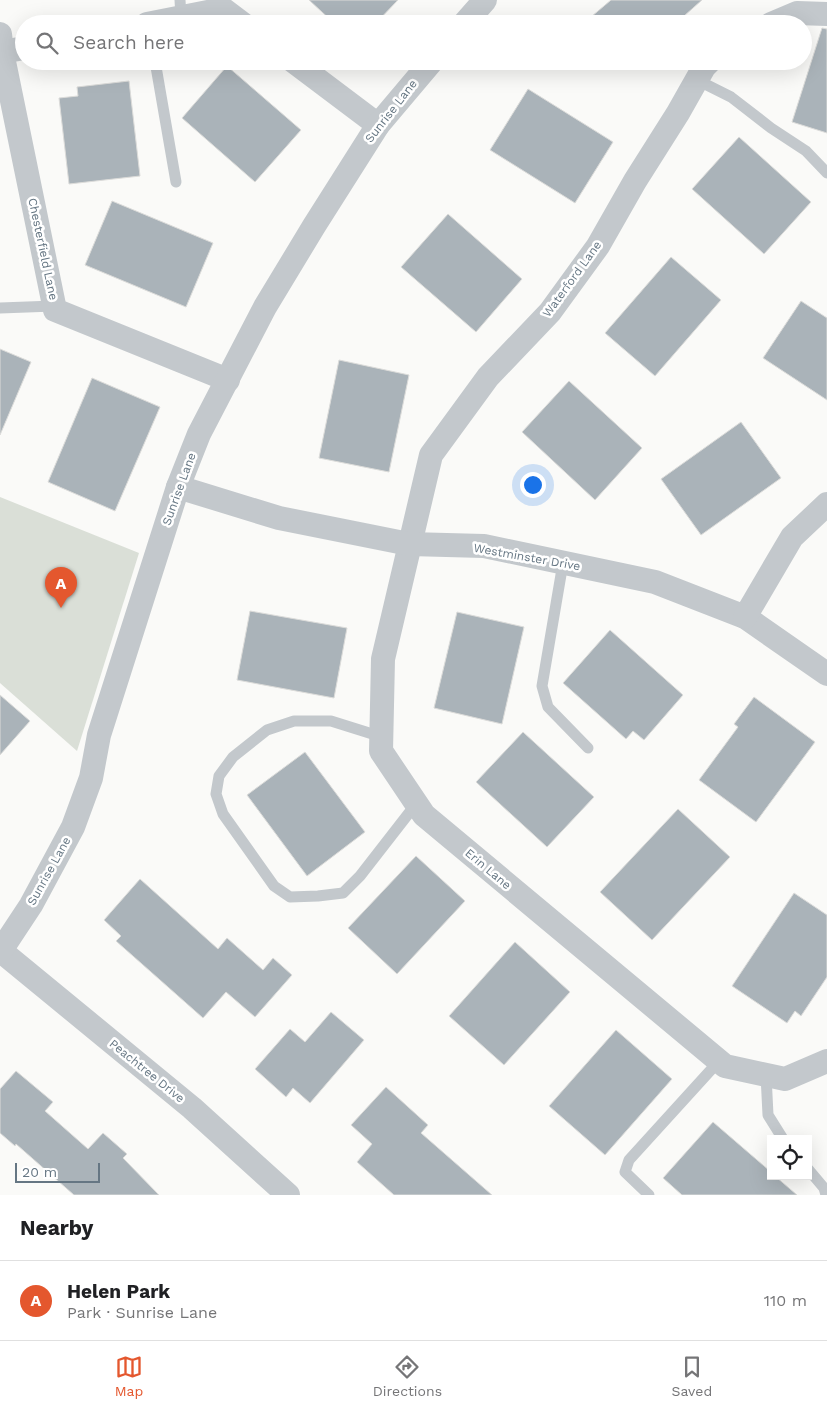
<!DOCTYPE html>
<meta charset="utf-8">
<style>
body{margin:0;font-family:"Work Sans",sans-serif;background:#f6f6f6;color:#202124}
.controls{position:absolute;right:15px;bottom:15px;display:grid;overflow:hidden;border-radius:0px;box-shadow:0 5px 20px #0002}
.controls button{width:45px;height:45px;display:grid;place-items:center;padding:0;border:0;border-bottom:1px solid #e0e0e0;background:#fff;color:#202124;font:25px sans-serif}
.scale{position:absolute;left:15px;bottom:12px;width:85px;box-sizing:border-box;padding-left:5px;border:2px solid #657683;border-top:0;font-size:14px;line-height:18px;white-space:nowrap;color:#657683;-webkit-text-stroke:4px #fff;paint-order:stroke}
.you{position:absolute;left:532px;top:484px;width:18px;height:18px;margin:-12px;border:4px solid #fff;border-radius:50%;background:#1a73e8;box-shadow:0 0 0 8px #1a73e833}
.badge{display:grid;place-items:center;width:32px;height:32px;border-radius:50%;background:#e4572e;color:#fff;font-size:16px;font-weight:700}
.pin{position:absolute;translate:-50% -41px;filter:drop-shadow(0 1px 2px #0008)}
.pin::after{content:'';position:absolute;top:26px;width:18px;height:15px;background:inherit;clip-path:polygon(0 0,100% 0,50% 100%)}
.list{margin:0;padding:0;list-style:none}
h2{display:flex;justify-content:space-between;align-items:center;height:65px;margin:0;padding:0 20px;font-size:21px}
h2 small{font-size:16px;font-weight:400;color:#757577}
.list li{display:grid;grid-template-columns:32px 1fr auto;gap:15px;align-items:center;box-sizing:border-box;height:80px;padding:0 20px;border-top:1px solid #e0e0e0}
.list b{display:block;font-size:19px;white-space:nowrap}
.list p{margin:0;font-size:16px;white-space:nowrap;color:#757577}
.list em{font-size:16px;font-style:normal;color:#757577}
.icon{flex:none;width:28px;height:28px;fill:none;stroke:currentColor;stroke-width:2;stroke-linecap:round;stroke-linejoin:round}
.map{position:relative;flex:none;width:827px;height:1195px;overflow:hidden}
.search{position:absolute;background:#fff;box-shadow:0 5px 20px #0002;left:15px;right:15px;top:15px;height:55px;display:flex;align-items:center;gap:12px;box-sizing:border-box;padding:0 18px;border-radius:28px;color:#757577;font-size:19px}
.sheet{height:145px;background:#fff}
nav{display:flex;justify-content:space-around;align-items:center;box-sizing:border-box;height:70px;border-top:1px solid #e0e0e0;background:#fff;font-size:14px;color:#757577}
nav a{display:grid;justify-items:center;gap:2px}
nav .on{color:#e4572e}
.map>svg:first-child{display:block}
.green{fill:#dadfd7}
.building{fill:#aab3b9;stroke:#dcdcda}
.lines{fill:none;stroke-linecap:round;stroke-linejoin:round}
.lane{stroke:#c3c8cc;stroke-width:11}
.street{stroke:#c3c8cc;stroke-width:24}
.labels{text-anchor:middle;dominant-baseline:central;stroke-width:5;stroke-linejoin:round;paint-order:stroke}
.street-label{font-size:12px;fill:#657683;stroke:#fff}
</style>
<div class="map">
<svg width="827" height="1195" viewBox="0 0 827 1195">
<rect width="100%" height="100%" fill="#fafaf8"/>
<!-- green -->
<path class="green" d="M 0,497 L 139,553 L 77,751 L 0,683 Z"/>
<!-- building -->
<g class="building">
<path d="M 309,0 L 398,0 L 375,24 L 335,24 Z"/>
<path d="M 611,0 L 702,0 L 675,24 L 596,24 L 591,17 Z"/>
<path d="M 822,28 L 827,29 L 827,133 L 792,122 Z"/>
<path d="M 227,66 L 301,130 L 255,182 L 182,118 Z"/>
<path d="M 129,81 L 140,176 L 69,184 L 59,98 L 78,96 L 77,87 Z"/>
<path d="M 528,89 L 613,142 L 575,203 L 490,150 Z"/>
<path d="M 739,137 L 811,202 L 764,254 L 692,189 Z"/>
<path d="M 112,201 L 213,243 L 186,307 L 85,265 Z"/>
<path d="M 448,214 L 522,279 L 476,332 L 401,267 Z"/>
<path d="M 671,257 L 721,300 L 655,376 L 605,333 Z"/>
<path d="M 801,301 L 827,318 L 827,400 L 763,358 Z"/>
<path d="M 0,349 L 31,362 L 0,435 Z"/>
<path d="M 339,360 L 409,375 L 389,472 L 319,458 Z"/>
<path d="M 92,378 L 160,407 L 115,511 L 48,482 Z"/>
<path d="M 569,381 L 642,448 L 595,500 L 522,432 Z"/>
<path d="M 741,422 L 781,478 L 701,535 L 661,479 Z"/>
<path d="M 250,611 L 347,628 L 334,698 L 237,680 Z"/>
<path d="M 457,612 L 524,627 L 502,724 L 434,708 Z"/>
<path d="M 610,630 L 683,695 L 644,740 L 633,731 L 626,739 L 563,683 Z"/>
<path d="M 0,695 L 30,721 L 0,755 Z"/>
<path d="M 754,697 L 815,742 L 756,822 L 699,780 L 738,727 L 734,724 Z"/>
<path d="M 523,732 L 594,797 L 547,847 L 476,782 Z"/>
<path d="M 305,752 L 365,832 L 307,876 L 247,795 Z"/>
<path d="M 678,809 L 730,857 L 652,940 L 600,892 Z"/>
<path d="M 416,856 L 465,901 L 397,974 L 348,928 Z"/>
<path d="M 140,879 L 218,949 L 227,938 L 263,970 L 273,958 L 292,975 L 255,1017 L 226,992 L 203,1018 L 116,941 L 121,936 L 104,920 Z"/>
<path d="M 794,893 L 827,915 L 827,977 L 801,1016 L 795,1011 L 787,1023 L 732,986 Z"/>
<path d="M 515,942 L 570,992 L 504,1065 L 449,1016 Z"/>
<path d="M 331,1012 L 364,1040 L 310,1103 L 293,1088 L 286,1097 L 255,1069 L 290,1029 L 305,1042 Z"/>
<path d="M 616,1030 L 672,1079 L 605,1155 L 549,1106 Z"/>
<path d="M 16,1071 L 53,1102 L 45,1111 L 88,1149 L 103,1133 L 127,1154 L 123,1158 L 159,1195 L 74,1195 L 16,1144 L 15,1146 L 0,1133 L 0,1089 Z"/>
<path d="M 386,1087 L 428,1125 L 421,1133 L 492,1195 L 394,1195 L 357,1162 L 372,1144 L 351,1125 Z"/>
<path d="M 713,1122 L 771,1172 L 771,1176 L 775,1176 L 797,1195 L 682,1195 L 663,1178 Z"/>
</g>
<g class="lines">
<!-- lane -->
<g class="lane">
<path d="M 180,0 L 181,17"/>
<path d="M 155,61 L 176,182"/>
<path d="M 697,80 L 731,97 L 771,128 L 806,151 L 827,173"/>
<path d="M 0,308 L 54,306"/>
<path d="M 563,563 L 542,686 L 548,707 L 588,748"/>
<path d="M 382,737 L 331,721 L 294,721 L 267,730 L 233,757 L 219,776 L 216,794 L 223,814 L 274,886 L 290,897 L 318,896 L 343,893 L 360,876 L 416,804"/>
<path d="M 766,1075 L 768,1115 L 783,1139"/>
<path d="M 808,1169 L 824,1188 L 826,1195"/>
<path d="M 649,1195 L 625,1172 L 629,1160 L 719,1061"/>
</g>
<!-- street -->
<g class="street">
<path d="M 147,24 L 223,9 L 243,24"/>
<path d="M 464,24 L 485,0"/>
<path d="M 771,24 L 797,13 L 827,14"/>
<path d="M 0,34 L 2,52 L 55,310 L 228,380"/>
<path d="M 2,52 L 24,48"/>
<path d="M 293,61 L 378,125"/>
<path d="M 710,61 L 704,67 L 678,113 L 635,181 L 598,246 L 550,312 L 488,377 L 431,455 L 383,659 L 381,751 L 424,815 L 725,1066 L 785,1079 L 827,1061"/>
<path d="M 178,487 L 279,518 L 409,544 L 484,546 L 655,582 L 745,617 L 827,674"/>
<path d="M 745,617 L 792,537 L 827,504"/>
<path d="M 1,951 L 192,1108 L 288,1195"/>
<path d="M 0,952 L 31,905 L 73,827 L 91,778 L 99,735 L 178,487 L 199,434 L 265,307 L 314,226 L 378,125 L 432,61"/>
</g>
</g>
<g class="labels">
<!-- street labels -->
<g class="street-label">
<text transform="translate(391 111) rotate(-52)">Sunrise Lane</text>
<text transform="translate(43 249) rotate(78)">Chesterfield Lane</text>
<text transform="translate(572 279) rotate(-54)">Waterford Lane</text>
<text transform="translate(179 489) rotate(-70)">Sunrise Lane</text>
<text transform="translate(527 557) rotate(10)">Westminster Drive</text>
<text transform="translate(488 869) rotate(40)">Erin Lane</text>
<text transform="translate(49 871) rotate(-61)">Sunrise Lane</text>
<text transform="translate(147 1071) rotate(39)">Peachtree Drive</text>
</g>
</g>
</svg>
<div class="controls">
<button><svg class="icon" aria-label="locate" viewBox="0 0 24 24"><circle cx="12" cy="12" r="6"/><path d="M12 2v4M12 18v4M2 12h4M18 12h4"/></svg></button>
</div>
<div class="scale">20 m</div>
<div class="you"></div>
<div class="pin badge" style="left:61px;top:608px">A</div>
<div class="search"><svg class="icon" aria-label="search" viewBox="0 0 24 24"><circle cx="10" cy="10" r="6"/><path d="M15 15l6 6"/></svg>Search here</div>
</div>
<section class="sheet">
<h2>Nearby<small></small></h2>
<ul class="list">
<li><span class="badge">A</span><div><b>Helen Park</b><p>Park · Sunrise Lane</p></div><em>110 m</em></li>
</ul>
</section>
<nav>
<a class="on"><svg class="icon" aria-label="map" viewBox="0 0 24 24"><path d="M3 6l6-2 6 2 6-2v14l-6 2-6-2-6 2zM9 4v14M15 6v14"/></svg>Map</a>
<a><svg class="icon" aria-label="directions" viewBox="0 0 24 24"><path d="M12 3l9 9-9 9-9-9zM9 14v-3h6M13 9l2 2-2 2"/></svg>Directions</a>
<a><svg class="icon" aria-label="saved" viewBox="0 0 24 24"><path d="M7 4h10v16l-5-4-5 4z"/></svg>Saved</a>
</nav>
